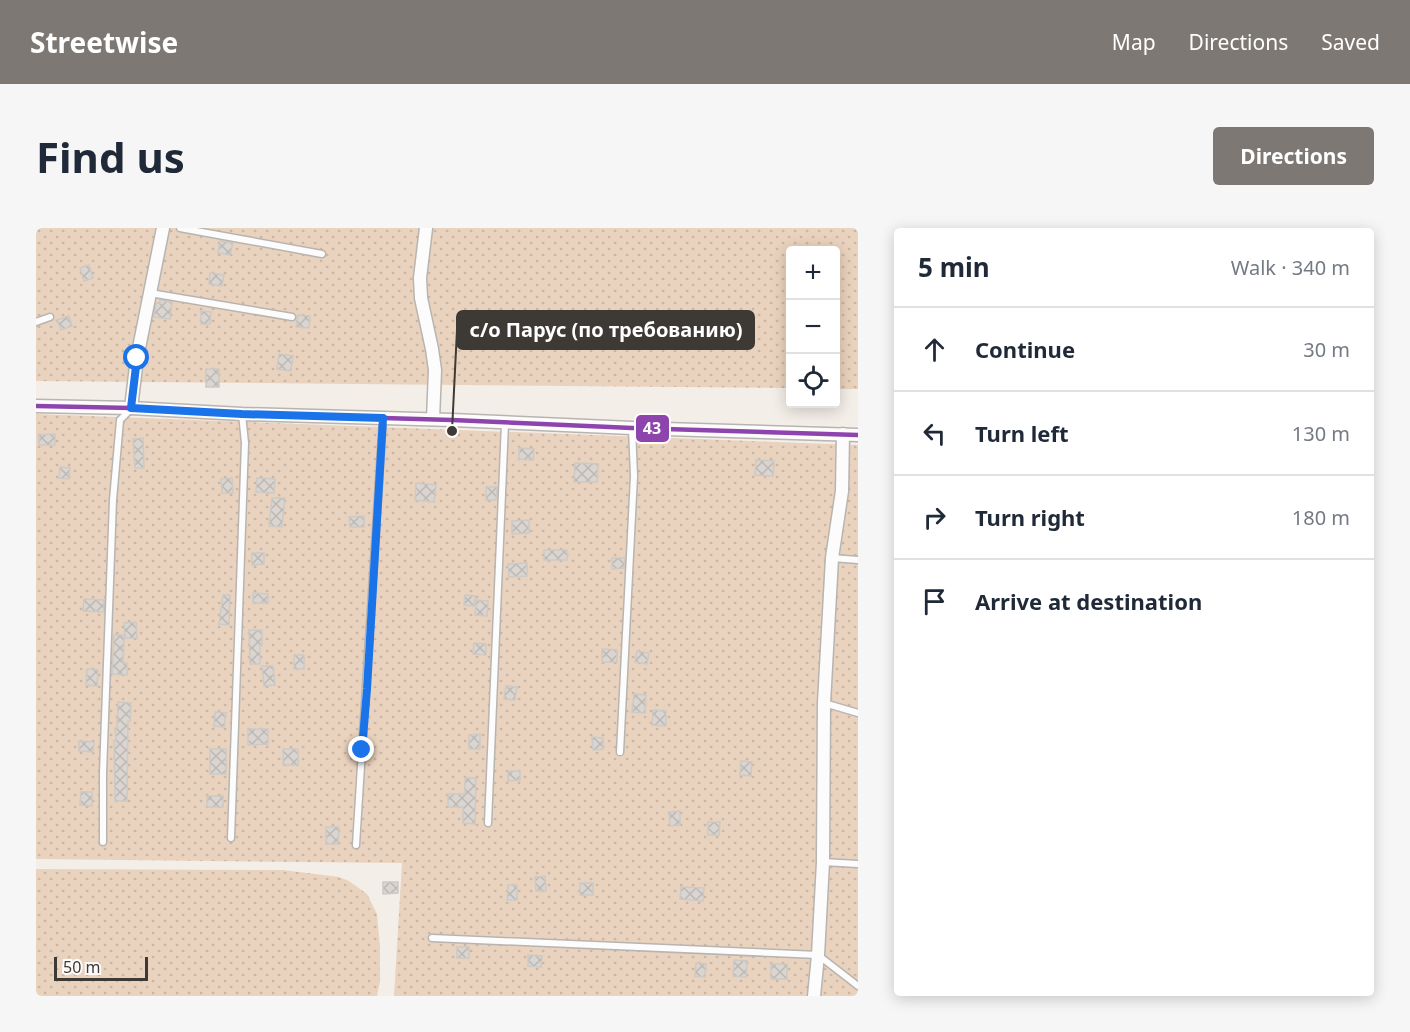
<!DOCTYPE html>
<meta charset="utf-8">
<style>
body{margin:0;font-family:"Noto Sans",sans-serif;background:#f6f6f7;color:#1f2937}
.controls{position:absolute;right:18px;top:18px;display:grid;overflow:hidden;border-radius:6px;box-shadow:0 3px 15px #0003}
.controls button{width:54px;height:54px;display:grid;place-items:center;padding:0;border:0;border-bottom:2px solid #e0e1e3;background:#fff;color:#1f2937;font:30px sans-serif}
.scale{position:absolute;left:18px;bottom:15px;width:94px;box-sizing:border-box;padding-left:6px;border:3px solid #3d3935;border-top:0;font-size:16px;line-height:21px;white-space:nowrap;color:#3d3935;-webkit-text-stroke:4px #fefcfb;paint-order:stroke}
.stop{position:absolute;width:18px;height:18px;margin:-14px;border:4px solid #1a73e8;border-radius:50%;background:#fff}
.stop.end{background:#1a73e8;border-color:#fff;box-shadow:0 2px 6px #0008}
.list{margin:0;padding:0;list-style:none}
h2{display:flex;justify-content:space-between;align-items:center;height:78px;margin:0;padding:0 24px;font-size:26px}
h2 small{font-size:20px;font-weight:400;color:#747a83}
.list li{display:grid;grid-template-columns:39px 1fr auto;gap:18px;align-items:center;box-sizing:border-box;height:84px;padding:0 24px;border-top:2px solid #e0e1e3}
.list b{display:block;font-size:22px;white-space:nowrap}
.list em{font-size:20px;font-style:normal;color:#747a83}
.icon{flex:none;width:33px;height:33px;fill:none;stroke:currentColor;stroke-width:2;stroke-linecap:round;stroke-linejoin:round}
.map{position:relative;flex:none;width:822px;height:768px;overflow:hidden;border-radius:6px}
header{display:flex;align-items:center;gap:36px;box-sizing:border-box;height:84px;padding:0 30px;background:#7d7874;color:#fff}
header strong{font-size:28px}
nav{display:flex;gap:33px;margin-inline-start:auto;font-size:21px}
.intro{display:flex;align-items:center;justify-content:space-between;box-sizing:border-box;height:144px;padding:0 36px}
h1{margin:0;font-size:42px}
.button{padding:15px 27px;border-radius:6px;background:#7d7874;color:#fff;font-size:21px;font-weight:700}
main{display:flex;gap:36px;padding:0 36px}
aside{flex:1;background:#fff;border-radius:6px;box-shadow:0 3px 15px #0003}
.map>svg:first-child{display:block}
.green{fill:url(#green-dots)}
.building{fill:url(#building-cross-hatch);stroke:#cdc9c4;stroke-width:1.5}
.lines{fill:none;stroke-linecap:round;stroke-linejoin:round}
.service-casing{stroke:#b8b4b0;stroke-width:9}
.minor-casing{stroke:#b8b4b0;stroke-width:15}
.service{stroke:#fdfcfc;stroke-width:6}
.minor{stroke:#fdfcfc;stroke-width:12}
.bus-1-casing{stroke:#fefcfb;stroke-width:9}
.bus-1{stroke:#8e44ad;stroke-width:4.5}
.route{stroke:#1a73e8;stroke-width:8}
.leader{fill:none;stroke:#3d3935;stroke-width:2}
.callout-dot{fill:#3d3935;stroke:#fefcfb;stroke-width:2}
.callout{fill:#3d3935;stroke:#3d3935;stroke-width:2}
.callout-label{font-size:20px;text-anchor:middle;font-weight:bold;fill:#fff}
.line-badge{stroke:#fefcfb;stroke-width:2}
.badge-label{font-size:16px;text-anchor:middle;font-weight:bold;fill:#fff}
</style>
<header>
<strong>Streetwise</strong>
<nav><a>Map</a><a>Directions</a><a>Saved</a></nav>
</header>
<div class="intro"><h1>Find us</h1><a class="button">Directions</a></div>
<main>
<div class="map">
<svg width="822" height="768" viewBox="0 0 822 768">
<defs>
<pattern id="green-dots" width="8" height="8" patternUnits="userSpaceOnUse" patternTransform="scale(1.5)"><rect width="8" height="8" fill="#ead3be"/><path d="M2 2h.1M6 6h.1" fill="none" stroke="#cab6a4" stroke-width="1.8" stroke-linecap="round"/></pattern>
<pattern id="building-cross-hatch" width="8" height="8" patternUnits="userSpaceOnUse" patternTransform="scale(1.5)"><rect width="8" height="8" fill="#dad5d0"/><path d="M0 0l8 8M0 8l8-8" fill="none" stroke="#bcb8b3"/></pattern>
</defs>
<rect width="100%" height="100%" fill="#f4eee8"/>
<!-- green -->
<g class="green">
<path d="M 0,0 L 822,0 L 822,161 L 800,161 L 800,22 L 754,22 L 754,160 L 0,153 Z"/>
<path d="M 0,186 L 822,217 L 822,768 L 358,768 L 366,635 L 0,631 Z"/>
<path d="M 0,641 L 247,642 L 303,649 L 313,653 L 331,666 L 341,686 L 344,719 L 344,753 L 341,768 L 0,768 Z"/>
</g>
<!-- building -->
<g class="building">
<path d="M 184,13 L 197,15 L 194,27 L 182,25 Z"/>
<path d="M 53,37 L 57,50 L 48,53 L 44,40 Z"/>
<path d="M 174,45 L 188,47 L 186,58 L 173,56 Z"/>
<path d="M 124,72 L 136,74 L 134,91 L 118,89 L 120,75 L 124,75 Z"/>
<path d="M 165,83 L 175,84 L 174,96 L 165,96 Z"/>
<path d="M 262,87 L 274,88 L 273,100 L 260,99 Z"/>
<path d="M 33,88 L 36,98 L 25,102 L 21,92 Z"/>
<path d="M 243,126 L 257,128 L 255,143 L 241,141 Z"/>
<rect x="170" y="141" width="13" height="18"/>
<path d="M 19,206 L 19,217 L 3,217 L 3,207 Z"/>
<path d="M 107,210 L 108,240 L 99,240 L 97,211 Z"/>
<path d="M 483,220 L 498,221 L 497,232 L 483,231 Z"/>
<path d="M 720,232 L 738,233 L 737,248 L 719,247 Z"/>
<path d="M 539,235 L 562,236 L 561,254 L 538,254 Z"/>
<path d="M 24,239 L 34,240 L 33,251 L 23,250 Z"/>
<path d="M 196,250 L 197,265 L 186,265 L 185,251 Z"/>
<path d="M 221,250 L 239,251 L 238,265 L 220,264 Z"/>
<path d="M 380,255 L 400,257 L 398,274 L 379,272 Z"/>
<path d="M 450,259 L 461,259 L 460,272 L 450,272 Z"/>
<path d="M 236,270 L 249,270 L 246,299 L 233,298 Z"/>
<path d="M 328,288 L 328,299 L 314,299 L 313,289 Z"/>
<path d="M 493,292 L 493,305 L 476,306 L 476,293 Z"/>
<rect x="508" y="322" width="23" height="10"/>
<path d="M 216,325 L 228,325 L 228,336 L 216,337 Z"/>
<path d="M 576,330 L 589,330 L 588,340 L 576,341 Z"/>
<path d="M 491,335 L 491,348 L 473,349 L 472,336 Z"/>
<path d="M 217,365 L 232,366 L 232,375 L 217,375 Z"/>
<path d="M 187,367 L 194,367 L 193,397 L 183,396 Z"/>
<path d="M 429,367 L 439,368 L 438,378 L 428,377 Z"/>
<path d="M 48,371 L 68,372 L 68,384 L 47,383 Z"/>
<path d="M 440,372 L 452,373 L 451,388 L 439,387 Z"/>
<path d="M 100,394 L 101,410 L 89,410 L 88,395 Z"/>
<path d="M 213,402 L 226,402 L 226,417 L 224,417 L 224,436 L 214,436 Z"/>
<path d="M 78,407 L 88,407 L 87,435 L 91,435 L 91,447 L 76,446 Z"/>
<path d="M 438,415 L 450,416 L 450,427 L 437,426 Z"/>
<path d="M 566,421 L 581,422 L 581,434 L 566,434 Z"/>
<path d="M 601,423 L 613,425 L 611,436 L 599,434 Z"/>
<rect x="258" y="427" width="10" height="14"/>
<path d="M 226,438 L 237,438 L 239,457 L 228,458 Z"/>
<path d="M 51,441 L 62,442 L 61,458 L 50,457 Z"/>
<path d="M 470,458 L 481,459 L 479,472 L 468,471 Z"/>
<path d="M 598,466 L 610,467 L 609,485 L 596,484 Z"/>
<path d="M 82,474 L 95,475 L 94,493 L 92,493 L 91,573 L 79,573 L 78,512 L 80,512 L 79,500 L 81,500 Z"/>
<path d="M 617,482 L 630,483 L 630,498 L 616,497 Z"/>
<path d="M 179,484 L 190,485 L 188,499 L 178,498 Z"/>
<path d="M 212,501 L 232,501 L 232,516 L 212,517 Z"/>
<path d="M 444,506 L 444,521 L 433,521 L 433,507 Z"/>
<path d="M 556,509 L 567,510 L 567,521 L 557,522 Z"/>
<path d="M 43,513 L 58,514 L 57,524 L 43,523 Z"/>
<rect x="174" y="521" width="16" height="25"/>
<rect x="247" y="521" width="15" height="16"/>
<path d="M 705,533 L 716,534 L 715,548 L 704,547 Z"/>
<path d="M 472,543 L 484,543 L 484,552 L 472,553 Z"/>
<path d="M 429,550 L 440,550 L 439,596 L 427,595 L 427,579 L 412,579 L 412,566 L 429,566 Z"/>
<path d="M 45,564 L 56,564 L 56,578 L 44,577 Z"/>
<rect x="171" y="568" width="16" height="11"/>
<path d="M 644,583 L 644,597 L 634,598 L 633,584 Z"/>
<path d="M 672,594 L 684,594 L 683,607 L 672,607 Z"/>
<path d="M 290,599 L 303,599 L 302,616 L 290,616 Z"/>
<path d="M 509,648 L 510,663 L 500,663 L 499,649 Z"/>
<path d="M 347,654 L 362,654 L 362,665 L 347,666 Z"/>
<rect x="544" y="655" width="13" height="12"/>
<path d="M 472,657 L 481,657 L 481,672 L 471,672 Z"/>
<path d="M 645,659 L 668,660 L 667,673 L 644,671 Z"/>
<rect x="421" y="719" width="12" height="11"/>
<path d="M 492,727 L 506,728 L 505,739 L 492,738 Z"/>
<path d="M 698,732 L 711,733 L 710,749 L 697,748 Z"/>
<path d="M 660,735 L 670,736 L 669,749 L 659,748 Z"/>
<rect x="735" y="736" width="16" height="15"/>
</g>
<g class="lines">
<defs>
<g id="service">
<path d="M 144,0 L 286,26"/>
<path d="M 114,65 L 256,89"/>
<path d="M 0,94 L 14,89"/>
<path d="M 796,330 L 822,332"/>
<path d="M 788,475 L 822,485"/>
<path d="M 584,524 L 598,248 L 596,200"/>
<path d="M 452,595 L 469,195"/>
<path d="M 195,610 L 209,215 L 206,186"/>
<path d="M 67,614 L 67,545 L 77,272 L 84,192 L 95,181"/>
<path d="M 320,617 L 347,190"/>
<path d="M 787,634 L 822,636"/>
<path d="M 396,710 L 782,727 L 822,758"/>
</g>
<g id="minor">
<path d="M 390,0 L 384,50 L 385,70 L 396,121 L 399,142 L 397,191"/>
<path d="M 0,178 L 95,180 L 206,186 L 416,192 L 596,200 L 822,207"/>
<path d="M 95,180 L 101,130 L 127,0"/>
<path d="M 778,768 L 782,727 L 787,634 L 788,475 L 796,330 L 806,263 L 807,206"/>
</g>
</defs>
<!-- service casing -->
<use href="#service" class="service-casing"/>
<!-- minor casing -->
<use href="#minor" class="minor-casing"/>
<!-- service -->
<use href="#service" class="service"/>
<!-- minor -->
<use href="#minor" class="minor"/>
<defs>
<path id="bus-1" d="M 0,178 L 95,180 L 206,186 L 416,192 L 596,200 L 822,207"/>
</defs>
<!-- bus-1 casing -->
<use href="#bus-1" class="bus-1-casing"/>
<!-- bus-1 -->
<use href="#bus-1" class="bus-1"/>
</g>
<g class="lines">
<!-- route -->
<path class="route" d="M 101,130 L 95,180 L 206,186 L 347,190 L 331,461 L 326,522"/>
</g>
<!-- callouts -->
<path class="leader" d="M416 203L421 102"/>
<circle class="callout-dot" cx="416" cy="203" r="6"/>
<rect class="callout" x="421" y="83" width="297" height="38" rx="6"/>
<g class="callout-label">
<text x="570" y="109">с/о Парус (по требованию)</text>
</g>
<rect class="line-badge" x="599" y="186" width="35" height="29" rx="6" fill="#8e44ad"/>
<g class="badge-label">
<text x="616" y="206">43</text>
</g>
</svg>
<div class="controls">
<button>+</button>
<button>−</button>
<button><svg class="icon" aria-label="locate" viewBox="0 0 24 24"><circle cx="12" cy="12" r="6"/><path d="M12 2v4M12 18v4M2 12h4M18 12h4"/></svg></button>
</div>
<div class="scale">50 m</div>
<div class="stop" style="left:101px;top:130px"></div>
<div class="stop end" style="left:326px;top:522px"></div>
</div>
<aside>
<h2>5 min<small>Walk · 340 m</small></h2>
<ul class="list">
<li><svg class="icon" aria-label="ahead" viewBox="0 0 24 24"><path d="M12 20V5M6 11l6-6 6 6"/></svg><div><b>Continue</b></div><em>30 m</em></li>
<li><svg class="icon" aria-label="left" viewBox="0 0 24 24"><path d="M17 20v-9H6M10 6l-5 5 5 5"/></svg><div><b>Turn left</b></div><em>130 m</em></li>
<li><svg class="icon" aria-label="right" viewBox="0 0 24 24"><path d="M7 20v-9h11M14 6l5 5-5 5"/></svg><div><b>Turn right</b></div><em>180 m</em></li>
<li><svg class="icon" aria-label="arrive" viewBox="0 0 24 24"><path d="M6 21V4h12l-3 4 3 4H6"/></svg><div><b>Arrive at destination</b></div></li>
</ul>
</aside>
</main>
